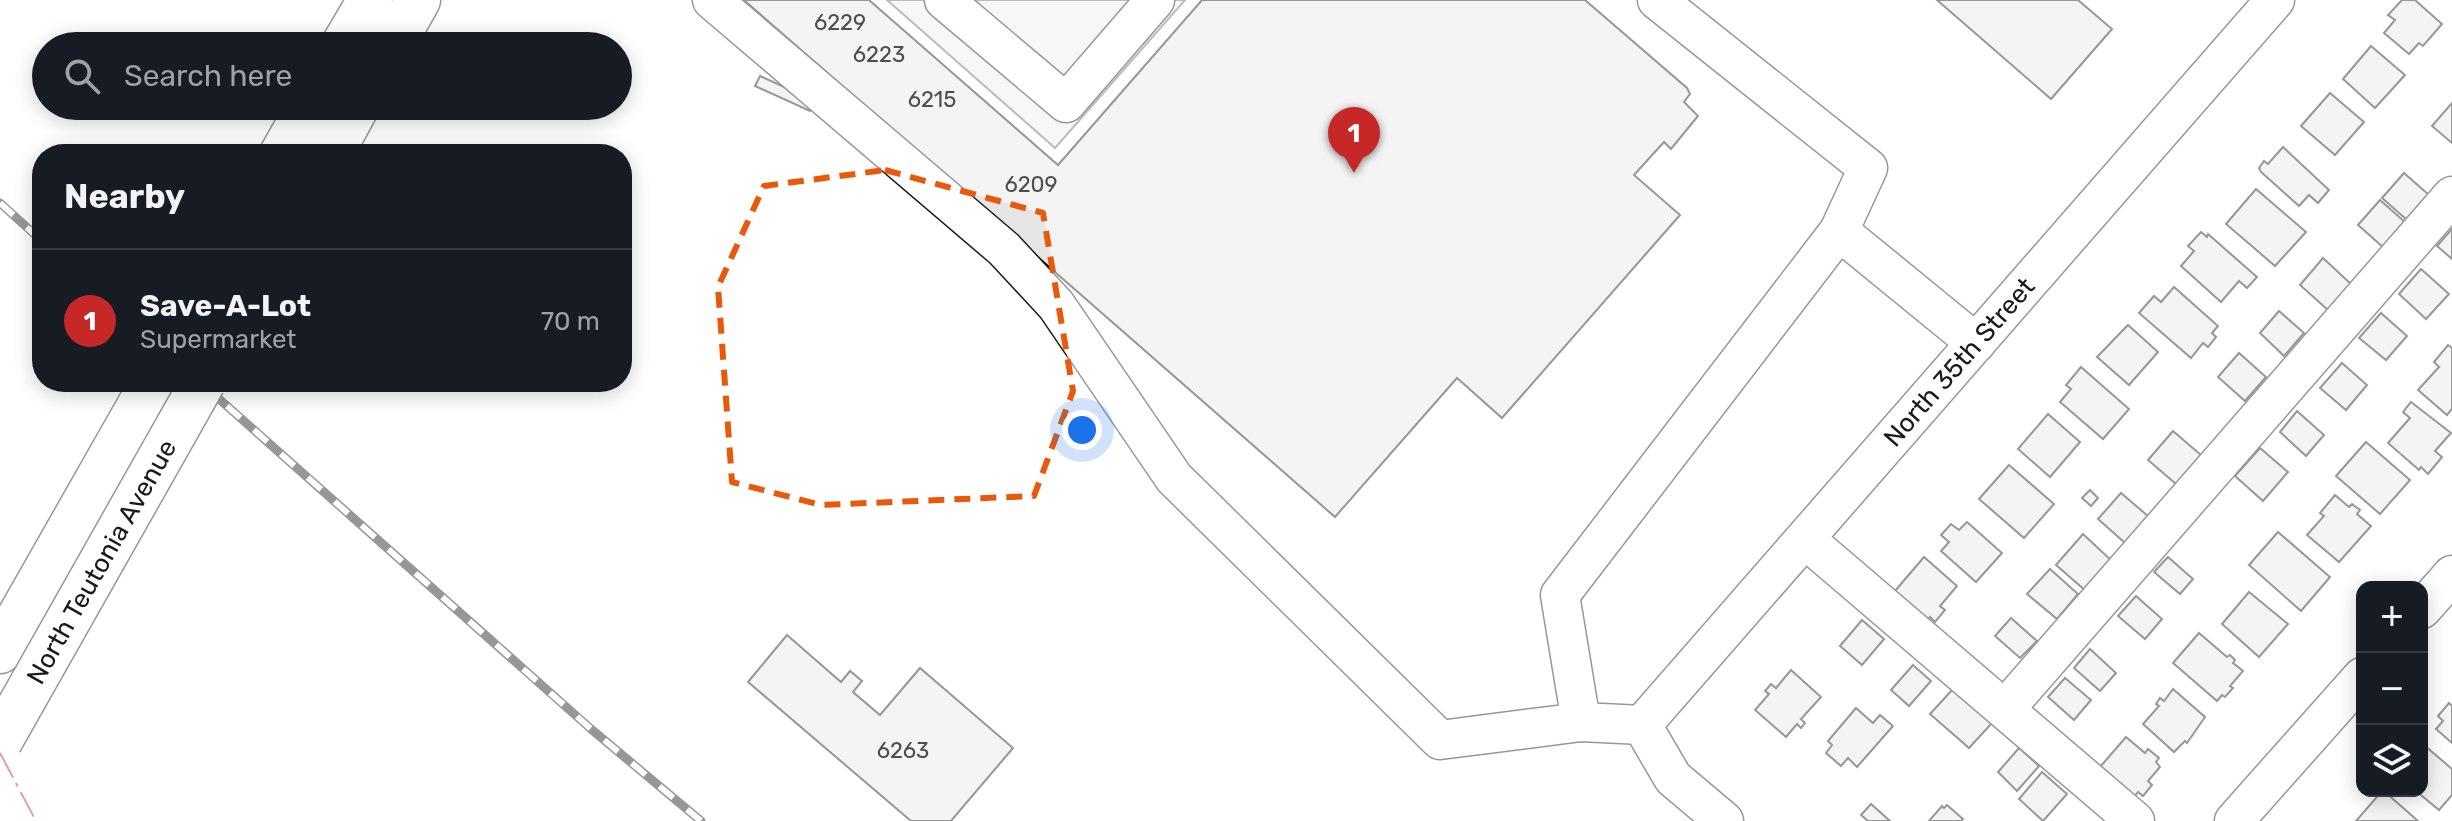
<!DOCTYPE html>
<meta charset="utf-8">
<style>
body{margin:0;font-family:Rubik,sans-serif;background:#242831;color:#f1f3f6}
.controls{position:absolute;right:24px;bottom:24px;display:grid;overflow:hidden;border-radius:16px;box-shadow:0 4px 20px #0003}
.controls button{width:72px;height:72px;display:grid;place-items:center;padding:0;border:0;border-bottom:2px solid #363941;background:#171b24;color:#f1f3f6;font:40px sans-serif}
.you{position:absolute;left:1082px;top:430px;width:28px;height:28px;margin:-20px;border:6px solid #fff;border-radius:50%;background:#1a73e8;box-shadow:0 0 0 12px #1a73e833}
.badge{display:grid;place-items:center;width:52px;height:52px;border-radius:50%;background:#c62828;color:#fff;font-size:26px;font-weight:700}
.pin{position:absolute;translate:-50% -66px;filter:drop-shadow(0 2px 4px #0008)}
.pin::after{content:'';position:absolute;top:42px;width:28px;height:24px;background:inherit;clip-path:polygon(0 0,100% 0,50% 100%)}
.list{margin:0;padding:0;list-style:none}
h2{display:flex;justify-content:space-between;align-items:center;height:104px;margin:0;padding:0 32px;font-size:34px}
h2 small{font-size:26px;font-weight:400;color:#9ea1a6}
.list li{display:grid;grid-template-columns:52px 1fr auto;gap:24px;align-items:center;box-sizing:border-box;height:144px;padding:0 32px;border-top:2px solid #363941}
.list b{display:block;font-size:30px;white-space:nowrap}
.list p{margin:0;font-size:26px;white-space:nowrap;color:#9ea1a6}
.list em{font-size:26px;font-style:normal;color:#9ea1a6}
.icon{flex:none;width:44px;height:44px;fill:none;stroke:currentColor;stroke-width:2;stroke-linecap:round;stroke-linejoin:round}
.map{position:relative;flex:none;width:2452px;height:821px;overflow:hidden}
.search{position:absolute;background:#171b24;box-shadow:0 4px 20px #0003;left:32px;top:32px;width:600px;height:88px;display:flex;align-items:center;gap:20px;box-sizing:border-box;padding:0 28px;border-radius:44px;color:#9ea1a6;font-size:30px}
.panel{position:absolute;background:#171b24;box-shadow:0 4px 20px #0003;left:32px;top:144px;width:600px;height:248px;border-radius:32px}
.map>svg:first-child{display:block}
.built{fill:#ededed;stroke:#6a6a6a;stroke-width:2}
.building{fill:#e6e6e6;stroke:#1a1a1a;stroke-width:2}
.lines{fill:none;stroke-linecap:round;stroke-linejoin:round}
.minor-casing{stroke:#1a1a1a;stroke-width:41}
.major-casing{stroke:#1a1a1a;stroke-width:47}
.minor{stroke:#fff;stroke-width:38}
.major{stroke:#fff;stroke-width:44}
.rail-casing{stroke:#1a1a1a;stroke-width:9}
.rail{stroke:#fff;stroke-width:6;stroke-dasharray:18;stroke-linecap:butt}
.major-bridge-casing{stroke:#1a1a1a;stroke-width:47;stroke-linecap:butt}
.major-bridge{stroke:#fff;stroke-width:44}
.power{stroke:#c62828;stroke-width:2;stroke-dasharray:28 6 4 6;stroke-linecap:butt}
.marked{fill:none;stroke:#e8590c;stroke-width:6;stroke-dasharray:16 10;stroke-linejoin:round}
.labels{text-anchor:middle;dominant-baseline:central;stroke-width:6;stroke-linejoin:round;paint-order:stroke}
.number-label{font-size:22px;fill:#4d4d4d}
.street-label{font-size:26px;fill:#1a1a1a;stroke:#fff}
</style>
<div class="map">
<svg width="2452" height="821" viewBox="0 0 2452 821">
<rect width="100%" height="100%" fill="#fff"/>
<!-- built -->
<path class="built" d="M 887,0 L 1185,0 L 1055,148 Z"/>
<!-- building -->
<g class="building">
<path d="M 744,0 L 869,0 L 1058,165 L 1202,0 L 1585,0 L 1687,88 L 1690,94 L 1684,102 L 1698,116 L 1671,149 L 1664,142 L 1634,175 L 1680,215 L 1502,418 L 1457,378 L 1335,517 Z"/>
<path d="M 1937,0 L 2078,0 L 2112,29 L 2051,99 Z"/>
<path d="M 2402,0 L 2415,0 L 2442,24 L 2423,46 L 2419,43 L 2409,54 L 2384,33 L 2395,20 L 2388,15 Z"/>
<path d="M 2371,46 L 2405,75 L 2375,108 L 2343,79 Z"/>
<path d="M 760,76 L 815,101 L 810,111 L 755,86 Z"/>
<path d="M 2330,93 L 2364,122 L 2335,155 L 2301,126 Z"/>
<path d="M 2452,103 L 2452,143 L 2432,126 Z"/>
<path d="M 2283,147 L 2329,190 L 2318,203 L 2309,195 L 2299,206 L 2261,172 L 2259,168 L 2264,161 L 2268,164 Z"/>
<path d="M 2404,173 L 2429,195 L 2407,220 L 2382,198 Z"/>
<path d="M 2256,189 L 2306,232 L 2275,266 L 2226,224 Z"/>
<path d="M 2380,200 L 2406,223 L 2384,248 L 2358,225 Z"/>
<path d="M 2452,229 L 2452,259 L 2437,246 Z"/>
<path d="M 2201,232 L 2207,237 L 2208,234 L 2257,277 L 2247,288 L 2239,281 L 2221,302 L 2181,266 L 2194,251 L 2188,246 Z"/>
<path d="M 2323,258 L 2351,284 L 2328,310 L 2300,285 Z"/>
<path d="M 2421,269 L 2449,294 L 2426,319 L 2399,294 Z"/>
<path d="M 2174,287 L 2218,326 L 2212,333 L 2216,337 L 2208,347 L 2203,343 L 2191,358 L 2139,313 L 2154,296 L 2161,302 Z"/>
<path d="M 2279,311 L 2304,333 L 2284,356 L 2260,333 Z"/>
<path d="M 2381,313 L 2407,336 L 2386,360 L 2359,338 Z"/>
<path d="M 2128,325 L 2158,352 L 2129,385 L 2097,357 Z"/>
<path d="M 2448,345 L 2452,348 L 2452,409 L 2447,415 L 2418,390 L 2439,367 L 2434,362 Z"/>
<path d="M 2239,353 L 2266,377 L 2245,401 L 2218,377 Z"/>
<path d="M 2342,363 L 2367,385 L 2346,410 L 2320,388 Z"/>
<path d="M 2081,367 L 2129,409 L 2103,439 L 2060,402 L 2071,389 L 2066,385 Z"/>
<path d="M 2411,402 L 2451,433 L 2435,451 L 2442,457 L 2428,474 L 2421,467 L 2419,470 L 2388,443 L 2410,418 L 2403,412 Z"/>
<path d="M 2297,411 L 2324,435 L 2306,456 L 2280,432 Z"/>
<path d="M 2048,414 L 2080,442 L 2050,477 L 2018,449 Z"/>
<path d="M 2173,431 L 2201,455 L 2176,484 L 2148,460 Z"/>
<path d="M 2366,442 L 2410,480 L 2380,514 L 2336,476 Z"/>
<path d="M 2260,448 L 2288,472 L 2263,501 L 2235,476 Z"/>
<path d="M 2009,465 L 2054,504 L 2024,538 L 1979,499 Z"/>
<path d="M 2090,490 L 2098,498 L 2091,506 L 2082,498 Z"/>
<path d="M 2121,493 L 2148,516 L 2125,543 L 2098,519 Z"/>
<path d="M 2335,495 L 2349,507 L 2352,504 L 2360,510 L 2357,514 L 2371,526 L 2339,562 L 2307,535 L 2324,516 L 2320,513 Z"/>
<path d="M 1967,522 L 2002,553 L 1976,582 L 1941,551 L 1949,542 L 1941,535 L 1951,524 L 1959,530 Z"/>
<path d="M 2278,532 L 2330,577 L 2301,611 L 2249,565 Z"/>
<path d="M 2083,534 L 2113,562 L 2087,592 L 2056,565 Z"/>
<path d="M 1924,557 L 1957,586 L 1940,606 L 1945,610 L 1935,622 L 1930,617 L 1928,619 L 1895,591 Z"/>
<path d="M 2168,557 L 2193,579 L 2180,594 L 2154,572 Z"/>
<path d="M 2050,569 L 2078,594 L 2057,619 L 2027,594 Z"/>
<path d="M 2249,592 L 2288,624 L 2259,657 L 2222,624 Z"/>
<path d="M 2136,596 L 2162,619 L 2145,639 L 2118,616 Z"/>
<path d="M 2011,618 L 2037,641 L 2020,658 L 1995,636 Z"/>
<path d="M 1862,620 L 1884,639 L 1862,665 L 1840,646 Z"/>
<path d="M 2199,633 L 2227,657 L 2230,655 L 2235,660 L 2233,663 L 2243,671 L 2230,686 L 2233,688 L 2225,697 L 2222,695 L 2217,701 L 2173,663 Z"/>
<path d="M 787,635 L 841,682 L 850,671 L 862,681 L 853,692 L 880,715 L 920,668 L 1013,748 L 951,821 L 911,821 L 748,682 Z"/>
<path d="M 2090,649 L 2116,673 L 2100,691 L 2074,668 Z"/>
<path d="M 1913,665 L 1931,681 L 1909,706 L 1891,690 Z"/>
<path d="M 1791,670 L 1821,697 L 1801,719 L 1805,723 L 1801,728 L 1797,724 L 1786,737 L 1755,710 L 1769,694 L 1765,691 L 1771,684 L 1776,688 Z"/>
<path d="M 2065,678 L 2091,700 L 2074,720 L 2048,697 Z"/>
<path d="M 1953,689 L 1992,723 L 1969,748 L 1930,714 Z"/>
<path d="M 2173,689 L 2205,717 L 2187,743 L 2185,741 L 2174,752 L 2143,724 L 2159,706 L 2156,704 L 2160,698 L 2164,701 Z"/>
<path d="M 2449,703 L 2452,706 L 2452,743 L 2436,729 L 2443,721 L 2438,716 Z"/>
<path d="M 1856,708 L 1873,723 L 1880,715 L 1893,726 L 1857,767 L 1848,758 L 1841,766 L 1826,753 L 1832,745 L 1828,741 Z"/>
<path d="M 2126,737 L 2145,753 L 2148,749 L 2159,758 L 2156,762 L 2160,767 L 2148,781 L 2152,785 L 2143,796 L 2138,792 L 2134,797 L 2100,767 Z"/>
<path d="M 2424,745 L 2452,769 L 2452,795 L 2439,810 L 2416,791 L 2422,791 L 2422,746 Z"/>
<path d="M 2019,748 L 2039,766 L 2017,791 L 1998,772 Z"/>
<path d="M 2042,772 L 2067,794 L 2043,821 L 2019,799 Z"/>
<path d="M 2382,791 L 2384,791 L 2418,821 L 2356,821 Z"/>
<path d="M 1871,804 L 1890,821 L 1868,821 L 1861,815 Z"/>
<path d="M 1947,805 L 1963,819 L 1961,821 L 1929,821 L 1942,806 L 1944,808 Z"/>
</g>
<g class="lines">
<defs>
<g id="minor">
<path d="M 712,0 L 1004,249 L 1056,305 L 1174,478 L 1440,740 L 1581,722 L 1642,725"/>
<path d="M 944,0 L 1066,103 L 1155,0"/>
<path d="M 1657,0 L 1868,168 L 1839,231"/>
<path d="M 1805,539 L 2135,821"/>
<path d="M 2422,609 L 2452,575"/>
<path d="M 2005,709 L 2452,196"/>
<path d="M 1581,722 L 1560,595 L 1839,231 L 1976,343"/>
<path id="s1" d="M 1642,725 L 2275,0"/>
<path d="M 1642,725 L 1673,778 L 1724,821"/>
<path d="M 2234,821 L 2362,677"/>
</g>
<g id="major">
<path d="M 343,46 L 370,0"/>
<path d="M 392,46 L 418,0"/>
<path d="M 282,154 L 309,106"/>
<path d="M 331,154 L 357,106"/>
<path d="M 0,651 L 153,382"/>
</g>
</defs>
<!-- minor casing -->
<use href="#minor" class="minor-casing"/>
<!-- major casing -->
<use href="#major" class="major-casing"/>
<!-- minor -->
<use href="#minor" class="minor"/>
<!-- major -->
<use href="#major" class="major"/>
<defs>
<g id="rail">
<path d="M 0,203 L 42,241"/>
<path d="M 200,382 L 591,729 L 701,821"/>
</g>
</defs>
<!-- rail casing -->
<use href="#rail" class="rail-casing"/>
<!-- rail -->
<use href="#rail" class="rail"/>
<defs>
<g id="major-bridge">
<path id="s2" d="M 0,741 L 203,382"/>
</g>
</defs>
<!-- major-bridge casing -->
<use href="#major-bridge" class="major-bridge-casing"/>
<!-- major-bridge -->
<use href="#major-bridge" class="major-bridge"/>
<!-- power -->
<path class="power" d="M 0,753 L 36,821"/>
</g>
<!-- marked area -->
<path d="M0 0H2452V821H0ZM 885,170 L 1043,213 L 1073,391 L 1034,496 L 821,505 L 732,482 L 718,287 L 764,186 Z" fill="#fff" fill-opacity=".55" fill-rule="evenodd"/>
<path class="marked" d="M 885,170 L 1043,213 L 1073,391 L 1034,496 L 821,505 L 732,482 L 718,287 L 764,186 Z"/>
<g class="labels">
<!-- number labels -->
<g class="number-label">
<text x="840" y="22">6229</text>
<text x="879" y="54">6223</text>
<text x="932" y="99">6215</text>
<text x="1031" y="184">6209</text>
<text x="903" y="750">6263</text>
</g>
<!-- street labels -->
<g class="street-label">
<text stroke="none"><textPath href="#s1" startOffset="482">North 35th Street</textPath></text>
<text stroke="none"><textPath href="#s2" startOffset="206">North Teutonia Avenue</textPath></text>
</g>
</g>
</svg>
<div class="controls">
<button>+</button>
<button>−</button>
<button><svg class="icon" aria-label="layers" viewBox="0 0 24 24"><path d="M12 4l9 5-9 5-9-5zM3 14l9 5 9-5"/></svg></button>
</div>
<div class="you"></div>
<div class="pin badge" style="left:1354px;top:173px">1</div>
<div class="search"><svg class="icon" aria-label="search" viewBox="0 0 24 24"><circle cx="10" cy="10" r="6"/><path d="M15 15l6 6"/></svg>Search here</div>
<section class="panel">
<h2>Nearby<small></small></h2>
<ul class="list">
<li><span class="badge">1</span><div><b>Save-A-Lot</b><p>Supermarket</p></div><em>70 m</em></li>
</ul>
</section>
</div>
